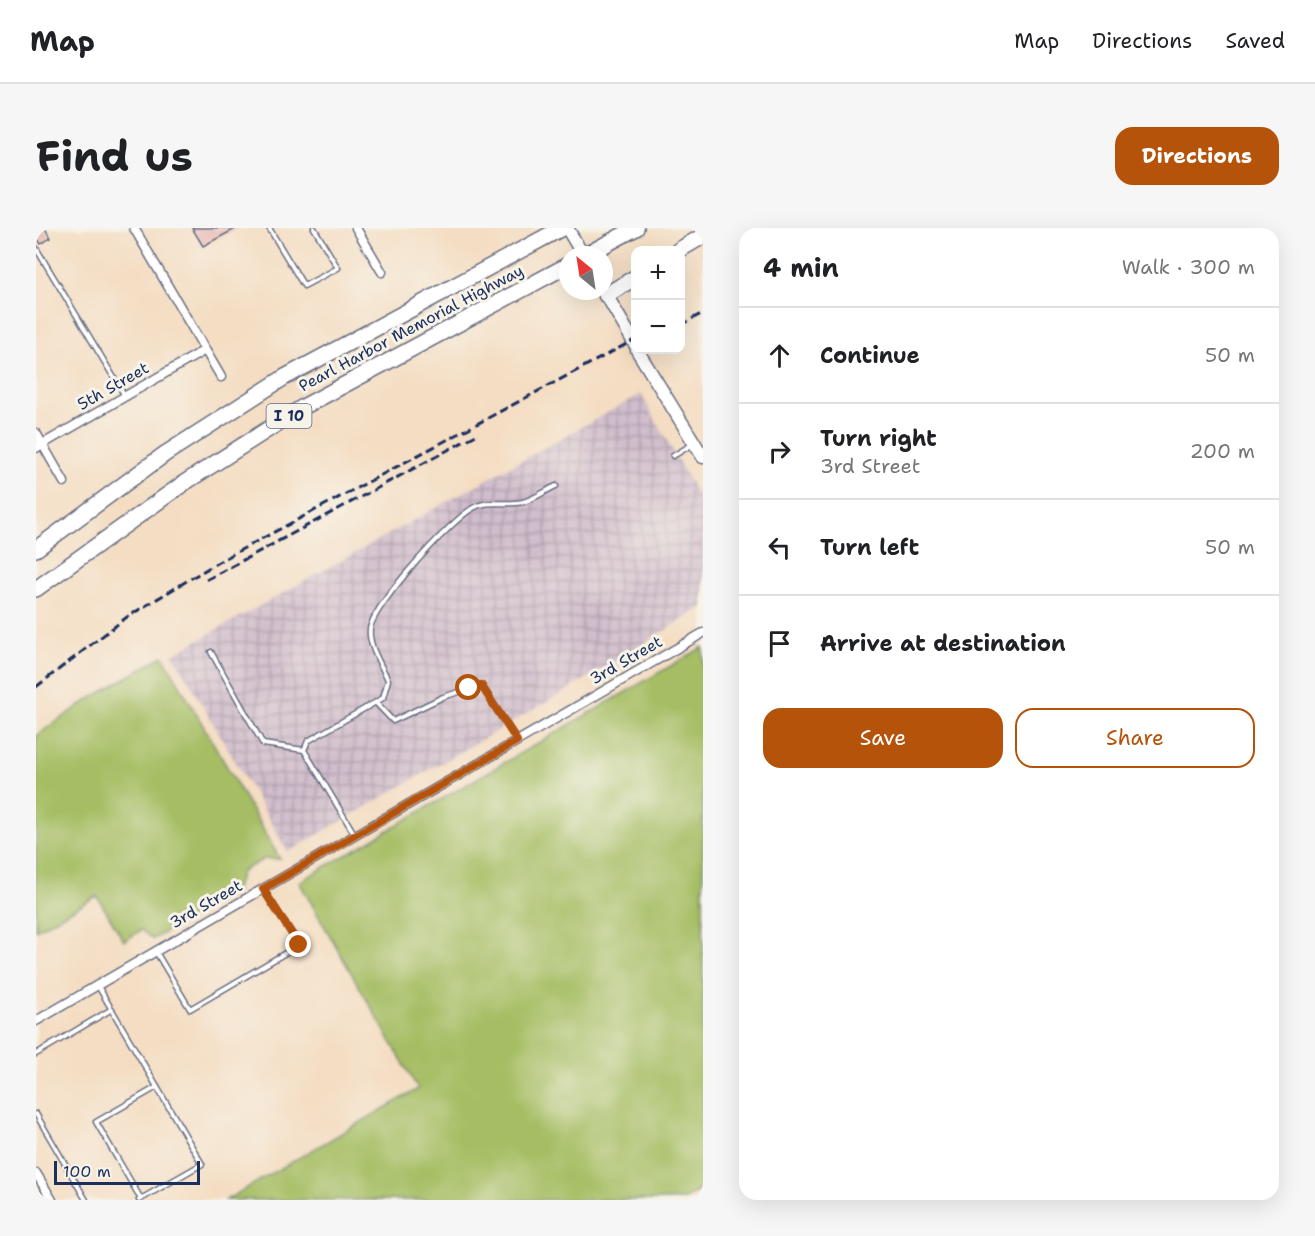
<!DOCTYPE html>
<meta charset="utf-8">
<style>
body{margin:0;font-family:"Shantell Sans",sans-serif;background:#f6f6f6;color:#202124}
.controls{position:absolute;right:18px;top:18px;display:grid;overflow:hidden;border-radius:12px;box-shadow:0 6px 24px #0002}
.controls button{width:54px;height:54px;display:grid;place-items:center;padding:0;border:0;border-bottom:2px solid #e0e0e0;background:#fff;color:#202124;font:30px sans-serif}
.compass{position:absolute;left:523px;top:18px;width:54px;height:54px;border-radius:50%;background:#fff;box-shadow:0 6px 24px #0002;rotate:330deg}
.scale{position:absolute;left:18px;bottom:15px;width:146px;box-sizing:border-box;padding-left:6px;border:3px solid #1b2f5e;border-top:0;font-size:16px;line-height:21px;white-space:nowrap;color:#1b2f5e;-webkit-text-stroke:4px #f7f3e8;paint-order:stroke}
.stop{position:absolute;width:18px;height:18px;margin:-14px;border:4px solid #b45309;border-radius:50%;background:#fff}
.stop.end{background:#b45309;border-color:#fff;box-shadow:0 2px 6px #0008}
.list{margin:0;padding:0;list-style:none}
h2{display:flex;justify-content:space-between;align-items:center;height:78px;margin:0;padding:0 24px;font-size:26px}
h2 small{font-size:20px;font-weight:400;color:#757577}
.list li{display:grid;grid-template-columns:39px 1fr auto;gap:18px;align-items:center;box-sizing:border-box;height:96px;padding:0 24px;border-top:2px solid #e0e0e0}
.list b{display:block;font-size:22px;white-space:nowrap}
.list p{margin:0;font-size:20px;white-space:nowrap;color:#757577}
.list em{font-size:20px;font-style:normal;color:#757577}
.actions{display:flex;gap:12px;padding:18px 24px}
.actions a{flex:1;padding:14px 0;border:2px solid #b45309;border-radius:18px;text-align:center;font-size:21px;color:#b45309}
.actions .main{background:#b45309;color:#fff}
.icon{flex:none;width:33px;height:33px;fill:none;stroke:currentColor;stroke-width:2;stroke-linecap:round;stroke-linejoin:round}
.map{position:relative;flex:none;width:667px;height:972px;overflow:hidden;border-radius:18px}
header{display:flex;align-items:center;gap:36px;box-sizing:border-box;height:84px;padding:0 30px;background:#fff;border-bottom:2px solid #e0e0e0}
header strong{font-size:28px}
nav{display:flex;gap:33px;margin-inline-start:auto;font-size:21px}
.intro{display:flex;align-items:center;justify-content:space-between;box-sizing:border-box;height:144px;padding:0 36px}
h1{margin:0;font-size:42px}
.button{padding:15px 27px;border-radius:18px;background:#b45309;color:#fff;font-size:21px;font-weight:700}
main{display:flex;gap:36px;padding:0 36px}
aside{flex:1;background:#fff;border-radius:18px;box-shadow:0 6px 24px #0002}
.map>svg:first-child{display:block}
.industrial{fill:url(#industrial-grid)}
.grass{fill:#a5be64;stroke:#607661;stroke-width:1.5}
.building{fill:#e3aba8}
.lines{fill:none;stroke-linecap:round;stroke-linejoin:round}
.lane-casing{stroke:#676c81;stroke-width:7}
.street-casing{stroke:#676c81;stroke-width:11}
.secondary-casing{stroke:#676c81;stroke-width:15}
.highway-casing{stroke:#676c81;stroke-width:18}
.lane{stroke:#fff;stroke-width:4}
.street{stroke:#fff;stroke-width:8}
.secondary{stroke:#fff;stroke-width:12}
.highway{stroke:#fff;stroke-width:15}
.rail{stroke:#1b2f5e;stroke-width:3;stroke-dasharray:9 4.5;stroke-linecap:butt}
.route{stroke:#b45309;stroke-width:8}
.labels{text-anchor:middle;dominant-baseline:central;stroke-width:6;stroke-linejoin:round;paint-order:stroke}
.shield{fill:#f7f3e8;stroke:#5d6a87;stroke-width:1.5}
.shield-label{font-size:15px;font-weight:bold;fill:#1b2f5e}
.street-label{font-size:16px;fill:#1b2f5e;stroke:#f7f3e8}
</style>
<header>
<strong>Map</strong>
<nav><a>Map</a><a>Directions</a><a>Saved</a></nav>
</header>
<div class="intro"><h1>Find us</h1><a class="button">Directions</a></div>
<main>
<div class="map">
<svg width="667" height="972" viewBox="0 0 667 972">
<defs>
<pattern id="industrial-grid" width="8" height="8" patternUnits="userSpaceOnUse" patternTransform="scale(1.5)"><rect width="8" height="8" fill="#d1bdcc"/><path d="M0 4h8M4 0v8" fill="none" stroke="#a99aa9"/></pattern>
</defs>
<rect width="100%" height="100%" fill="#f7f3e8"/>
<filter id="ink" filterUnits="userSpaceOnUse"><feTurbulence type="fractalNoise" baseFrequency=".0167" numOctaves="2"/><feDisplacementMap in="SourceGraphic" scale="12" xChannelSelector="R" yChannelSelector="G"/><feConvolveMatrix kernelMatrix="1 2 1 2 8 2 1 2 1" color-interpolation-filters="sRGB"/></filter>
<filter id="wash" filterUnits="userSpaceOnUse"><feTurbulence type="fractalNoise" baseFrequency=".008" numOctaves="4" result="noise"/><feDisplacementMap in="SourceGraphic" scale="24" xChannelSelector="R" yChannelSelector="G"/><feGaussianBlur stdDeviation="1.35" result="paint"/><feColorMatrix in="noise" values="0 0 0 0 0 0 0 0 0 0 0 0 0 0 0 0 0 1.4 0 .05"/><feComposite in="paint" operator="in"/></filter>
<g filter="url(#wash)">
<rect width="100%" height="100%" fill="#f4ddc2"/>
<!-- industrial -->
<path class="industrial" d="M 605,166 L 667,277 L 667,379 L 533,461 L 252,624 L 137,426 Z"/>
<!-- grass -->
<g class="grass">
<path d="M 667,419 L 667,960 L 647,972 L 190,972 L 382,861 L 263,654 Z"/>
<path d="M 127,428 L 244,631 L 228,631 L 206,643 L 199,663 L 117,711 L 105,702 L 88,713 L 61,668 L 0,702 L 0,508 L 52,472 Z"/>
</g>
<g id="blocks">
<!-- building -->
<g class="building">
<path d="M 0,0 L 9,0 L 14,10 L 5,16 L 0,8 Z"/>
<path d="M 156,0 L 201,0 L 167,18 Z"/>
</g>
</g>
</g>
<g filter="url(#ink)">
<use href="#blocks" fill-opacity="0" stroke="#676c81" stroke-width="1.5"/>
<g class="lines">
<defs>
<g id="lane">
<path d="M 233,0 L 268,58 L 302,40 L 278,0"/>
<path d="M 0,20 L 89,168"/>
<path d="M 637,228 L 657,216"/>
<path d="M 175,424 L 227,516 L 268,522"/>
<path d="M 340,475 L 357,493 L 407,469 L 445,457 L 481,512"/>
<path d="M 319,607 L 268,522 L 272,513 L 347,470 L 352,452 C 346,438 332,418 334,401 C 337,377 414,293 437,280 C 452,271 470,278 487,274 C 498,271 509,263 520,258"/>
<path d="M 120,724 L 154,781 L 263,717 L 227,661"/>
<path d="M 62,758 L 166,936 L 103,972"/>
<path d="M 0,826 L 76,781"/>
<path d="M 0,886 L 50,972"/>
<path d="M 105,971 L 60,894 L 121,859"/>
</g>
<g id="street">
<path d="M 98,0 L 185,149"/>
<path d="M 320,0 L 346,44"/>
<path d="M 0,205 L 28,254"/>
<path d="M 0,220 L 169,122"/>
<path d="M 0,793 L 667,405"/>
<path d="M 0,945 L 16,972"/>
</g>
<g id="secondary">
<path d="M 531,0 L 547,27"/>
<path d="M 568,63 L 600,118"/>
<path d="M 601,122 L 667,229"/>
</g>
<g id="highway">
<path d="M 643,22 L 667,8"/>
<path d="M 550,27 L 600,0"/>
<path d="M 570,67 L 600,49"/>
<path d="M 0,321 L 129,226 L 249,149 L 526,0"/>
<path d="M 0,361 L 148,255 L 267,179 L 532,37"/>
</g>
</defs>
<!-- lane casing -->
<use href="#lane" class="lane-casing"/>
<!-- street casing -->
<use href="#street" class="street-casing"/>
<!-- secondary casing -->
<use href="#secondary" class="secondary-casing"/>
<!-- highway casing -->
<use href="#highway" class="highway-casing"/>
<!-- lane -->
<use href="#lane" class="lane"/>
<!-- street -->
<use href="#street" class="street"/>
<!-- secondary -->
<use href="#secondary" class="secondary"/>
<!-- highway -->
<use href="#highway" class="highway"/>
<!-- rail -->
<g class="rail">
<path d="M 644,97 L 667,85"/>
<path d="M 170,352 L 440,207"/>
<path d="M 0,459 L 91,389 L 184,333 L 600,111"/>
</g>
</g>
</g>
<g class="lines" filter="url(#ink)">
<!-- route -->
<path class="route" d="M 263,717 L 227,661 L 481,513 L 445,457 L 433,460"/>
</g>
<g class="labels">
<!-- shield labels -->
<rect class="shield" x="230.5" y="176" width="45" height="24" rx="4.5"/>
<g class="shield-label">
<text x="253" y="188">I 10</text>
</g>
<!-- street labels -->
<g class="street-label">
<text transform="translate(375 100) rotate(-28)">Pearl Harbor Memorial Highway</text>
<text transform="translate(77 158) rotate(-30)">5th Street</text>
<text transform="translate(590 432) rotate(-30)">3rd Street</text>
<text transform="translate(170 676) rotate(-30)">3rd Street</text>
</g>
</g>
</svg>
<div class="controls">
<button>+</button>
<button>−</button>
</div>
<svg class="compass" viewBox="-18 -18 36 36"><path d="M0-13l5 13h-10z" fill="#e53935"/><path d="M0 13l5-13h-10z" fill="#757577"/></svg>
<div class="scale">100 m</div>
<div class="stop" style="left:433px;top:460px"></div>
<div class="stop end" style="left:263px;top:717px"></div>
</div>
<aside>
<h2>4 min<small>Walk · 300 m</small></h2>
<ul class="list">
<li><svg class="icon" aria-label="ahead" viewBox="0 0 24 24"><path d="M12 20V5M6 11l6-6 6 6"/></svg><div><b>Continue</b></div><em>50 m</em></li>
<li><svg class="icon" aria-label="right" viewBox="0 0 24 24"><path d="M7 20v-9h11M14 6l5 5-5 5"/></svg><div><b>Turn right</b><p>3rd Street</p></div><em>200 m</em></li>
<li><svg class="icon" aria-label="left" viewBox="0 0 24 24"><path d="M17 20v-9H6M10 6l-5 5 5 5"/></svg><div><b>Turn left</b></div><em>50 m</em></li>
<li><svg class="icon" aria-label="arrive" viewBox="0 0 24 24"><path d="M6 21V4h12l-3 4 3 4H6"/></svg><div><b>Arrive at destination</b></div></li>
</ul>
<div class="actions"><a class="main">Save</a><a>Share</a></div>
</aside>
</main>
